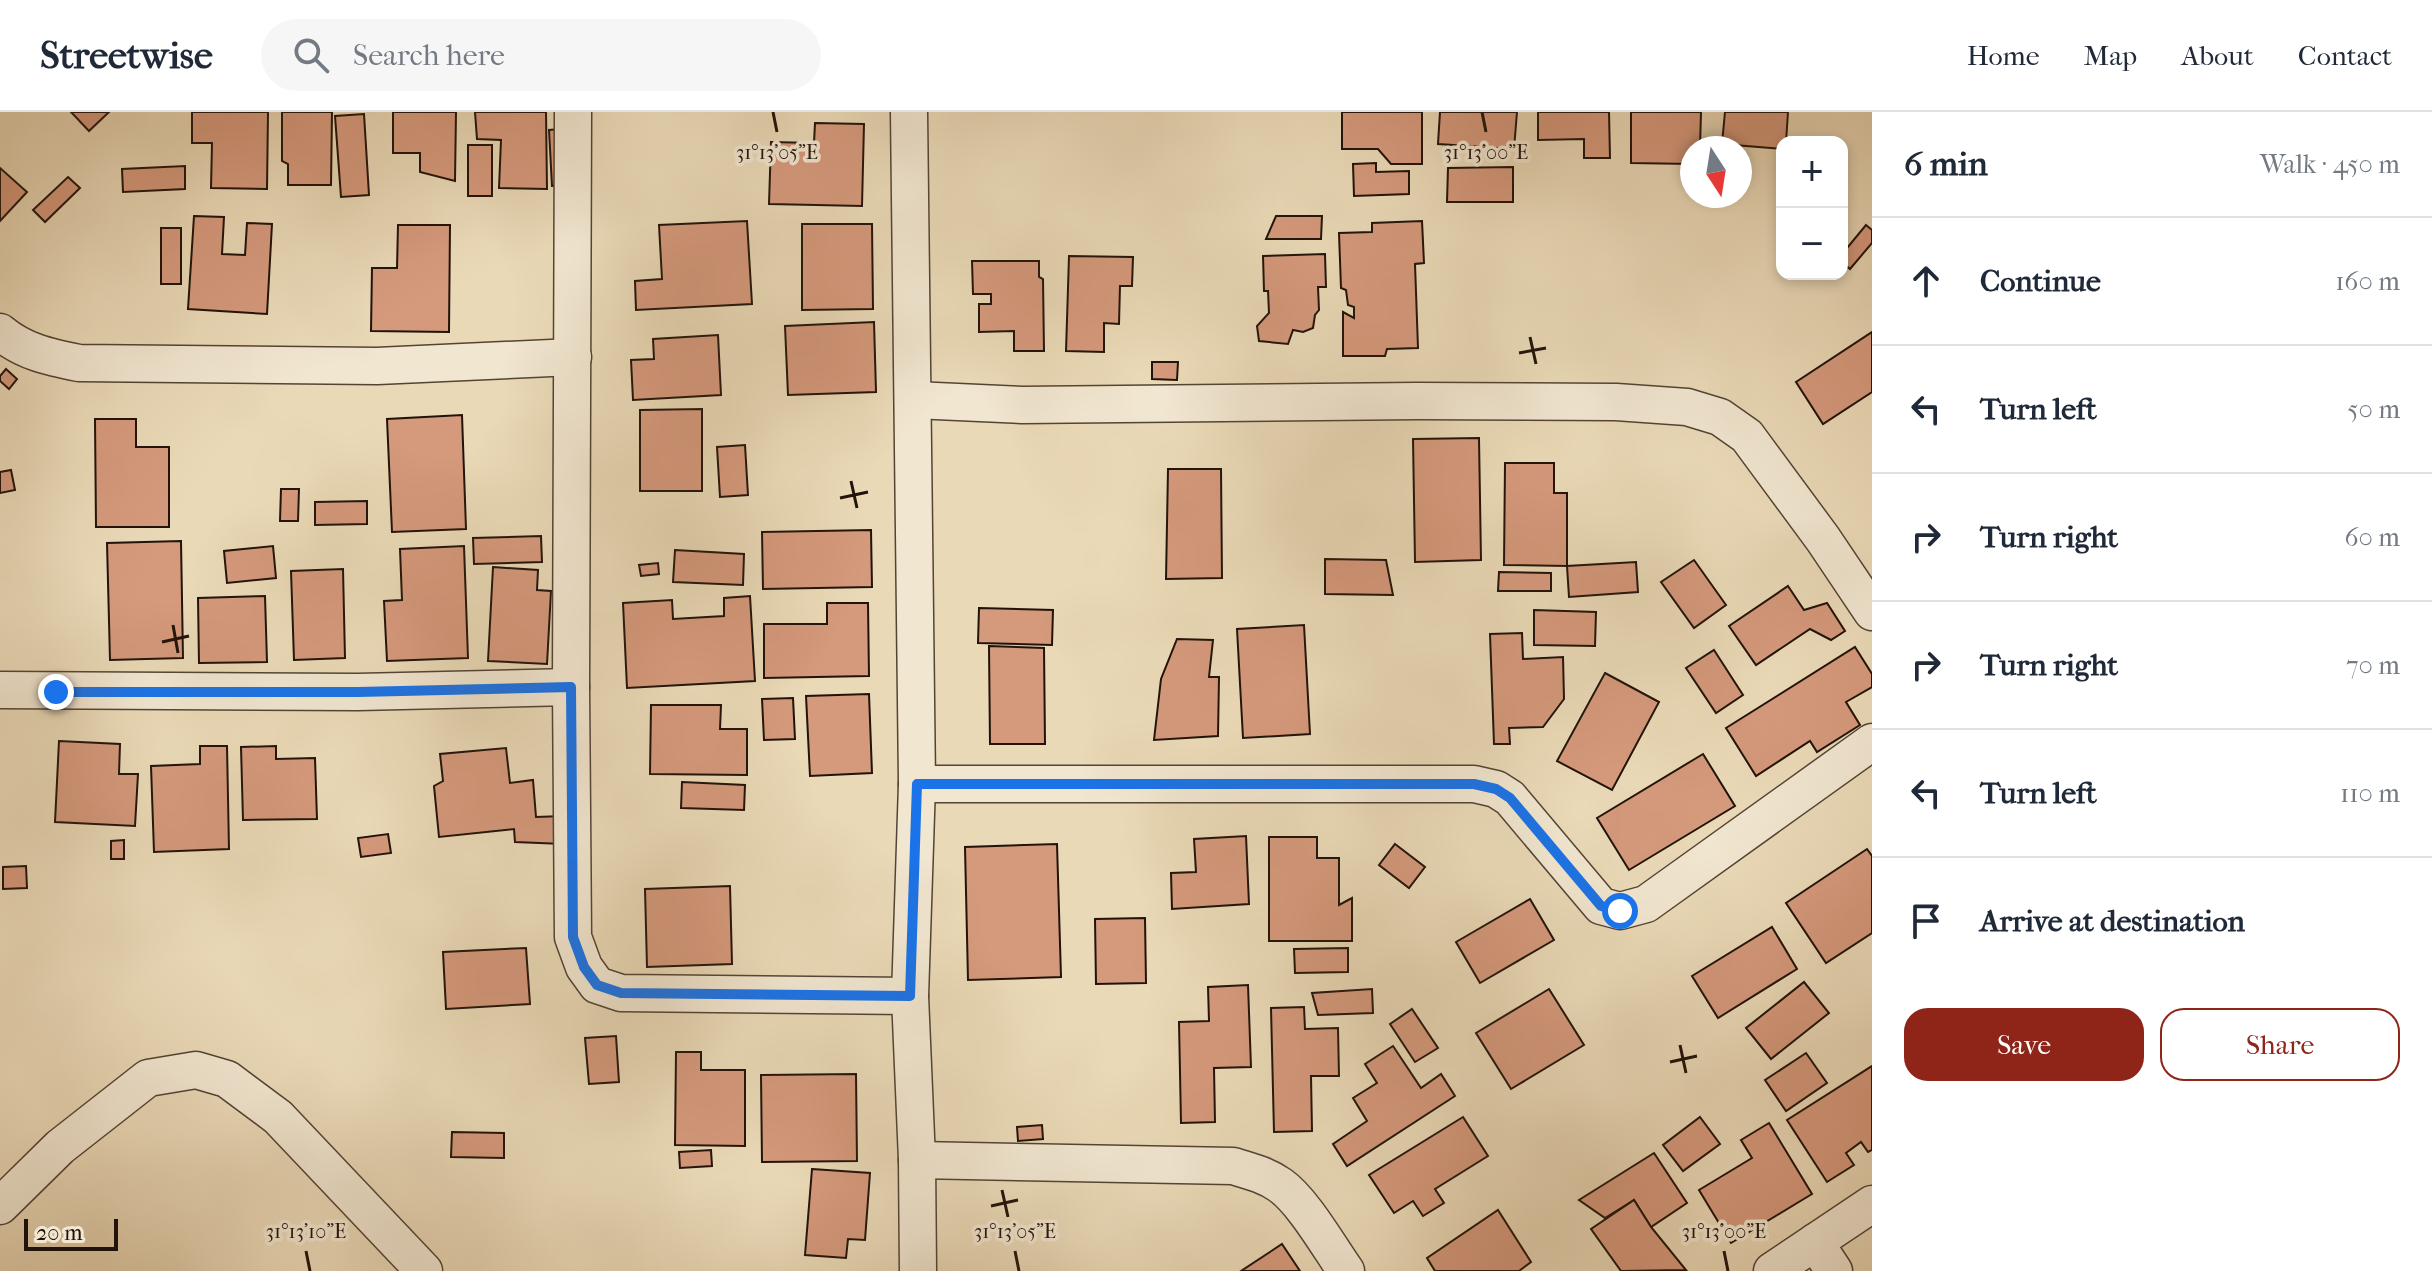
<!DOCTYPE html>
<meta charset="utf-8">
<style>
body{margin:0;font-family:"IM FELL French Canon",serif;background:#f6f6f7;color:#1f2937}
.controls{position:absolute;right:24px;top:24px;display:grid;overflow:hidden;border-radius:16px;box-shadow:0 4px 12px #0003}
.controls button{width:72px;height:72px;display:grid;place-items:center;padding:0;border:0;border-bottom:2px solid #e0e1e3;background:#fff;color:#1f2937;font:40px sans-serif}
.compass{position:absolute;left:1680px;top:24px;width:72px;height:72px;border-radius:50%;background:#fff;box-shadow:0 4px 12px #0003;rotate:168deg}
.scale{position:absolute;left:24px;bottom:20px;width:94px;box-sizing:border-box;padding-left:8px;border:4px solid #21130a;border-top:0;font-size:22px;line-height:28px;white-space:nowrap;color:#21130a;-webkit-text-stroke:6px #f1e6d0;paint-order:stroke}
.stop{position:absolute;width:24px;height:24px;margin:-18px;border:6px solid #1a73e8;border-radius:50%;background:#fff}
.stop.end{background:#1a73e8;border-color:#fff;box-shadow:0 2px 8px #0008}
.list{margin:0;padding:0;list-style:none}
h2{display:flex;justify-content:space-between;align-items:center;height:104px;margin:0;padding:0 32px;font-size:34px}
h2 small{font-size:26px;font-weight:400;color:#747a83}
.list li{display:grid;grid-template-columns:52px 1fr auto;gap:24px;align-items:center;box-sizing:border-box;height:128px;padding:0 32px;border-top:2px solid #e0e1e3}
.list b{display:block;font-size:30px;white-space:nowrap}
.list em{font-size:26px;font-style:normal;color:#747a83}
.actions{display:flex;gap:16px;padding:24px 32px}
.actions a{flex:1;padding:18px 0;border:2px solid #8f2418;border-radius:24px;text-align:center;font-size:28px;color:#8f2418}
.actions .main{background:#8f2418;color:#fff}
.icon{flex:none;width:44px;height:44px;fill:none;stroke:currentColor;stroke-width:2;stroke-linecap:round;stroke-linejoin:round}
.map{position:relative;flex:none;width:1872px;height:1159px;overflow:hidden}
header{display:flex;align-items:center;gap:48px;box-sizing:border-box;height:112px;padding:0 40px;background:#fff;border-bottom:2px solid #e0e1e3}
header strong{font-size:38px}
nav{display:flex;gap:44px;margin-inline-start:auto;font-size:28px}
.search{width:560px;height:72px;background:#f6f6f7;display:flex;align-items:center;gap:20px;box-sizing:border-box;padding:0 28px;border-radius:44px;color:#747a83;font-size:30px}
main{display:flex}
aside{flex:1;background:#fff}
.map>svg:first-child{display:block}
.building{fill:#d5997c;stroke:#21130a;stroke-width:2}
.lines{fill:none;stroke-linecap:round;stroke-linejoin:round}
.street-casing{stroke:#534435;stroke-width:39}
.street{stroke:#f1e6d0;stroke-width:36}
.route{stroke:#1a73e8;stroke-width:10}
.ticks{fill:none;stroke:#21130a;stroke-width:3}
.ticks-label{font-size:20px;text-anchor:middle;fill:#21130a;stroke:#f1e6d0;stroke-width:7;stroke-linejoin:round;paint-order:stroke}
</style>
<header>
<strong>Streetwise</strong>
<div class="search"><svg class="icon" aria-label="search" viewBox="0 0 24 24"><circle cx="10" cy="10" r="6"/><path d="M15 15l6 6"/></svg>Search here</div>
<nav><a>Home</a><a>Map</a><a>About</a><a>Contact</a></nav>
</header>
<main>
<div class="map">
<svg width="1872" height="1159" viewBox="0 0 1872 1159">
<rect width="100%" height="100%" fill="#ead9b7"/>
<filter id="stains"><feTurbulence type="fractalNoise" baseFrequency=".0025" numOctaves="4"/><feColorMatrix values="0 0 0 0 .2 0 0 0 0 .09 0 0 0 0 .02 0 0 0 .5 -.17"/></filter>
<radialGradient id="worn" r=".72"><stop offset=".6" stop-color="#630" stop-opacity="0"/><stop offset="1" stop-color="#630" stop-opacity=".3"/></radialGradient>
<!-- building -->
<g class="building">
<path d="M 71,0 L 109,0 L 89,19 Z"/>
<path d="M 192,0 L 268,0 L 267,77 L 211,76 L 212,31 L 192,31 Z"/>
<path d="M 282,0 L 332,0 L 331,73 L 288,73 L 288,52 L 282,49 Z"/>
<path d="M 393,0 L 456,0 L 455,69 L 420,60 L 420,41 L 393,41 Z"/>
<path d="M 475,0 L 546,0 L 547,77 L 499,76 L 501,28 L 477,27 Z"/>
<path d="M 1342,0 L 1422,0 L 1422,52 L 1391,52 L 1378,37 L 1342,37 Z"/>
<path d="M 1440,0 L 1517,0 L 1514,37 L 1438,32 Z"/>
<path d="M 1538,0 L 1609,0 L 1610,46 L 1584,46 L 1584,27 L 1538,28 Z"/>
<path d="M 1631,0 L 1701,0 L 1700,36 L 1692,36 L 1692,52 L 1631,51 Z"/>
<path d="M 1725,0 L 1788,0 L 1786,30 L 1782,30 L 1782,37 L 1722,32 Z"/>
<path d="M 364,2 L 369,83 L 341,85 L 335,4 Z"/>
<path d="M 815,11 L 864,12 L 862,94 L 769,92 L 771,30 L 814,31 Z"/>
<path d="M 561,17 L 564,73 L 552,74 L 549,18 Z"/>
<rect x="468" y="33" width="24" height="51"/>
<path d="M 1376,51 L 1376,60 L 1409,59 L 1409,82 L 1354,84 L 1353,52 Z"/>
<path d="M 185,54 L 185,77 L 123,80 L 122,57 Z"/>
<path d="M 1513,55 L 1513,90 L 1447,90 L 1448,56 Z"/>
<path d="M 0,56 L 27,80 L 0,109 Z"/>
<path d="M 68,65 L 80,76 L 45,110 L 33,98 Z"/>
<path d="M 194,104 L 224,105 L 222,142 L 245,143 L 247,111 L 272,112 L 267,202 L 188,197 Z"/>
<path d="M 1276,104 L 1322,104 L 1321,127 L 1266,127 Z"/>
<path d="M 747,109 L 752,192 L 636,198 L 635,169 L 662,167 L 659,113 Z"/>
<path d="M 1422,109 L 1424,151 L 1415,152 L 1418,236 L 1387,237 L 1385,244 L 1343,244 L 1343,200 L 1354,206 L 1354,195 L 1348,193 L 1346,178 L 1341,176 L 1339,121 L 1372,120 L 1372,111 Z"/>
<path d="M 802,112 L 872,112 L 873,197 L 802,198 Z"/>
<path d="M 398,113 L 450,113 L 449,220 L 371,219 L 372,156 L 397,156 Z"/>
<path d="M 1866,113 L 1872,118 L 1872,131 L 1850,157 L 1842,150 L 1842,142 Z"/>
<rect x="161" y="116" width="20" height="56"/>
<path d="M 1325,142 L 1326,175 L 1318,175 L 1319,198 L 1315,203 L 1313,216 L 1303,220 L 1293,218 L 1288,232 L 1259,229 L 1257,214 L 1269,201 L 1268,179 L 1264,179 L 1263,144 Z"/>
<path d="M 1069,144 L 1133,145 L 1132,174 L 1120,174 L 1119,212 L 1104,211 L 1104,240 L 1066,239 Z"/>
<path d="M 972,149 L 1039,149 L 1039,165 L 1043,167 L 1044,239 L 1014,239 L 1014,219 L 979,220 L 979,192 L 991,192 L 991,182 L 973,182 Z"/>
<path d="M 874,210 L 876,280 L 788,283 L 785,214 Z"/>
<path d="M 1872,220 L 1872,280 L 1823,312 L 1796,270 Z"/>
<path d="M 718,223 L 721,283 L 633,288 L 631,248 L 654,247 L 653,227 Z"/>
<path d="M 1152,250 L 1178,250 L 1177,268 L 1152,267 Z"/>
<path d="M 6,257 L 17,267 L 9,277 L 0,269 L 0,264 Z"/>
<path d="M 702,297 L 702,379 L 640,379 L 640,298 Z"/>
<path d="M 462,303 L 466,417 L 392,420 L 387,307 Z"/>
<path d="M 95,307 L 136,307 L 136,335 L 169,335 L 169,415 L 96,415 Z"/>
<path d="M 1479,326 L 1481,448 L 1415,450 L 1413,327 Z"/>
<path d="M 745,333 L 748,383 L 720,385 L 717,335 Z"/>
<path d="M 1505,351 L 1554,351 L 1554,381 L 1567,381 L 1567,454 L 1504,453 Z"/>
<path d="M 1168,357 L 1221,357 L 1222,466 L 1166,467 Z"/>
<path d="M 11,358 L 15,378 L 0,381 L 0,360 Z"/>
<path d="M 281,377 L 299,377 L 298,409 L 280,409 Z"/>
<path d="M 367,389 L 367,412 L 315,413 L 315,390 Z"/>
<path d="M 871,418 L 872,475 L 763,477 L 762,420 Z"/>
<path d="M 541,424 L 542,450 L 474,452 L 473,426 Z"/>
<path d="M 181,429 L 183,546 L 110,548 L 107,431 Z"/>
<path d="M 273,434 L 276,466 L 227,471 L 224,439 Z"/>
<path d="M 464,434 L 468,546 L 387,549 L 384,489 L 402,488 L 400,437 Z"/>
<path d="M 675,438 L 744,442 L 743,473 L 673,470 Z"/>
<path d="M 1325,447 L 1386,448 L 1393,483 L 1325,482 Z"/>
<path d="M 1694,448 L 1726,493 L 1694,516 L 1661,470 Z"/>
<path d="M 1636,450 L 1638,480 L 1569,485 L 1567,454 Z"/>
<path d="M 658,451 L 659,462 L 641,464 L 639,453 Z"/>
<path d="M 493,455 L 538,458 L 537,478 L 551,479 L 547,552 L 488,549 Z"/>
<path d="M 343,457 L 345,546 L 294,548 L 291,459 Z"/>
<path d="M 1499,460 L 1551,461 L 1551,479 L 1498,479 Z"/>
<path d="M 1788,474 L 1804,498 L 1827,491 L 1845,519 L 1831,528 L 1810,517 L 1756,553 L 1729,514 Z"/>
<path d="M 265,484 L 267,550 L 199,551 L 198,486 Z"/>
<path d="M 750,484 L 755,569 L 627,576 L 623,491 L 672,488 L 673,507 L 724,504 L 724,486 Z"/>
<path d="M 827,491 L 868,491 L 869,564 L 764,566 L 764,512 L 827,512 Z"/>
<path d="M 979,496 L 1053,498 L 1052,533 L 978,531 Z"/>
<path d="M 1534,498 L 1596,500 L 1595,534 L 1534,533 Z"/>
<path d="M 1304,513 L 1310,622 L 1243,626 L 1237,517 Z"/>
<path d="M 1522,521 L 1523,547 L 1563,545 L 1564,587 L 1543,615 L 1509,616 L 1510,632 L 1494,632 L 1490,522 Z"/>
<path d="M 1177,527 L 1213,528 L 1209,565 L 1219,565 L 1218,624 L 1154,628 L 1161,567 Z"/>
<path d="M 989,534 L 1044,536 L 1045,632 L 990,632 Z"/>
<path d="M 1855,535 L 1872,562 L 1872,575 L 1846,590 L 1860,613 L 1817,640 L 1810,629 L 1756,664 L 1726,616 Z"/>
<path d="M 1714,538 L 1743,583 L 1716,601 L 1686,556 Z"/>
<path d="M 1605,561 L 1659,590 L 1612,678 L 1557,649 Z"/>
<path d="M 869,582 L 872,661 L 810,664 L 806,584 Z"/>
<path d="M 793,586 L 795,627 L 764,628 L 762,587 Z"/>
<path d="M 651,593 L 721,593 L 720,617 L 747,617 L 747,663 L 650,662 Z"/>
<path d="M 59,629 L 120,632 L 119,662 L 138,662 L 135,714 L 55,710 Z"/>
<path d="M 200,634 L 227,634 L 229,737 L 154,740 L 151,654 L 200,652 Z"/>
<path d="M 276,634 L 276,647 L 315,646 L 317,707 L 243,708 L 241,635 Z"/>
<path d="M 506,636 L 510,671 L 533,668 L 536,705 L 563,704 L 563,732 L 515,730 L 514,717 L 439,725 L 434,674 L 443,669 L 440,642 Z"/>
<path d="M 1703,642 L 1735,694 L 1629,758 L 1597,706 Z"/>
<path d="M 682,670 L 745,673 L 744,698 L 681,696 Z"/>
<path d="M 388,722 L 391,741 L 361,745 L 358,726 Z"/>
<path d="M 1246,724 L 1249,792 L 1172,797 L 1171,761 L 1196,760 L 1194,727 Z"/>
<path d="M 1269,725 L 1317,725 L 1317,746 L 1339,746 L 1339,793 L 1352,786 L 1352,829 L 1269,829 Z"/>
<path d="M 124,728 L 124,747 L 111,747 L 111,729 Z"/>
<path d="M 1057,732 L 1061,865 L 968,868 L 965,735 Z"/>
<path d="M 1395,732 L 1425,755 L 1409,776 L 1379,753 Z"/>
<path d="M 1867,737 L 1872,744 L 1872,821 L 1826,851 L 1786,791 Z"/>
<path d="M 26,754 L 27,776 L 3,777 L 3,755 Z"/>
<path d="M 730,774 L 732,852 L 647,855 L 645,777 Z"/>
<path d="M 1530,787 L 1554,828 L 1480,871 L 1456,830 Z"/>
<path d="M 1145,806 L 1146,871 L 1096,872 L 1095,807 Z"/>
<path d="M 1772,815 L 1797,857 L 1718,906 L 1692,864 Z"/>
<path d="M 526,836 L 530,892 L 446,897 L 443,840 Z"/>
<path d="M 1348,836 L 1348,860 L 1295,861 L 1294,837 Z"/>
<path d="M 1804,870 L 1829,901 L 1771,947 L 1746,916 Z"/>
<path d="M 1248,873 L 1251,955 L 1214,956 L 1215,1010 L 1181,1011 L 1179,910 L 1209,909 L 1208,875 Z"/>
<path d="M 1372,877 L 1373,901 L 1318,903 L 1312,881 Z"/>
<path d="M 1549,877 L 1584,933 L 1511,977 L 1476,921 Z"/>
<path d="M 1304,895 L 1305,917 L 1338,916 L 1339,964 L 1311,964 L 1312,1019 L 1274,1020 L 1271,896 Z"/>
<path d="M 1412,897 L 1438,936 L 1415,950 L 1390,912 Z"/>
<path d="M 616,924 L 619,970 L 589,972 L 585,926 Z"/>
<path d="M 1393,934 L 1421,976 L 1441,962 L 1455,984 L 1347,1054 L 1333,1032 L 1367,1009 L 1353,986 L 1377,971 L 1365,952 Z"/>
<path d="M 676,940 L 701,940 L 701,958 L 745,958 L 745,1034 L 675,1033 Z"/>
<path d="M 1806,941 L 1827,971 L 1786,999 L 1765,968 Z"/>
<path d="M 1872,954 L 1872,1038 L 1868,1040 L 1861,1030 L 1846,1041 L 1854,1053 L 1827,1070 L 1787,1008 Z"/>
<path d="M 856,962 L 857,1049 L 762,1050 L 761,963 Z"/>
<path d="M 1463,1005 L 1488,1044 L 1435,1077 L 1444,1091 L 1423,1104 L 1413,1089 L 1394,1101 L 1369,1063 Z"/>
<path d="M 1700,1005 L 1720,1032 L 1683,1059 L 1663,1033 Z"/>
<path d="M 1769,1011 L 1812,1082 L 1731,1131 L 1699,1078 L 1752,1046 L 1741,1028 Z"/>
<path d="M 1042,1013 L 1043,1027 L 1018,1029 L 1017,1015 Z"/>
<path d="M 452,1020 L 504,1021 L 504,1046 L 451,1045 Z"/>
<path d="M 711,1038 L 712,1054 L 680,1056 L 679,1040 Z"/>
<path d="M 1654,1041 L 1687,1091 L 1651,1115 L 1634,1088 L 1605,1106 L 1579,1088 Z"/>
<path d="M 812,1057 L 870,1061 L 865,1128 L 848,1127 L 846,1146 L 805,1143 Z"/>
<path d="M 1634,1088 L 1651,1115 L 1686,1158 L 1621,1159 L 1591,1117 Z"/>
<path d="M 1498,1098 L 1531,1150 L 1519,1159 L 1435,1159 L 1427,1146 Z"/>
<path d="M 1282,1132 L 1300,1159 L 1241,1159 Z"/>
</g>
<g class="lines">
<defs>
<g id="street">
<path d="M 573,0 L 571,575 L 573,825 L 584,855 L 597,873 L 621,881 L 910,884"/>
<path d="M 909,0 L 917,672 L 910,884 L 917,1048 L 918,1159"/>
<path d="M 0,220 C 24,240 49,245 79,251 L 377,254 L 573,245"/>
<path d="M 914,288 L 1022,293 L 1417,289 L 1616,290 L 1687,295 L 1720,305 L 1747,324 L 1823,427 L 1872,500"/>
<path d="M 0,578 L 358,580 L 571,575"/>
<path d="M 917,672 L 1474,672 L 1496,677 L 1510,686 L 1601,794 L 1620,799 L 1646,792 L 1872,630"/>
<path d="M 917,1048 L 1233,1054 C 1250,1059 1266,1063 1280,1073 C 1303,1089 1329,1135 1346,1159"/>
<path d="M 0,1094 L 60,1035 L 148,966 L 196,958 L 227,967 L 278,1005 L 424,1159"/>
<path d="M 1815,1130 L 1834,1159"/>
<path d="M 1772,1159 L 1872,1092"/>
</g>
</defs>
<!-- street casing -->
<use href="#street" class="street-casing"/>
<!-- street -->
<use href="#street" class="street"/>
</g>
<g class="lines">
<!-- route -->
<path class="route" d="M 56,580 L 358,580 L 571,575 L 573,825 L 584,855 L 597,873 L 621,881 L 910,884 L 917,672 L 1474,672 L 1496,677 L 1510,686 L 1601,794 L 1620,799"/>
</g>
<!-- ticks -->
<path class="ticks" d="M 773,0 L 777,20M 1482,0 L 1486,20M 1530,225 L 1536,252M 1519,241 L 1546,236M 851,369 L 857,396M 840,386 L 868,380M 173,513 L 178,541M 162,530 L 189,524M 1680,933 L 1686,961M 1670,950 L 1697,944M 1002,1078 L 1008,1105M 991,1094 L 1018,1088M 306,1139 L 310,1159M 1015,1139 L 1019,1159M 1724,1139 L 1728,1159"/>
<g class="ticks-label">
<text x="777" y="47">31°13'05"E</text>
<text x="1486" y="47">31°13'00"E</text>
<text x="306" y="1126">31°13'10"E</text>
<text x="1015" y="1126">31°13'05"E</text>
<text x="1724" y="1126">31°13'00"E</text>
</g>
<rect width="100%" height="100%" filter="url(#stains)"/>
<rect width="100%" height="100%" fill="url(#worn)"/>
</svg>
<div class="controls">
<button>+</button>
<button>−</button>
</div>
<svg class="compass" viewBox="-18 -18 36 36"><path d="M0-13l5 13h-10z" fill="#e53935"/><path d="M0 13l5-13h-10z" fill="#747a83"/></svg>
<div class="scale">20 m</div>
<div class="stop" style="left:1620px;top:799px"></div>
<div class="stop end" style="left:56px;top:580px"></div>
</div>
<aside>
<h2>6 min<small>Walk · 450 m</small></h2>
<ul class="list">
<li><svg class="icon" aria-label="ahead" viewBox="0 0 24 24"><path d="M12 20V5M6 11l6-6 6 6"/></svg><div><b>Continue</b></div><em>160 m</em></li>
<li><svg class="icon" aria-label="left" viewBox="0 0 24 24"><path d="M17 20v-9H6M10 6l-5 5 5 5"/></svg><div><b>Turn left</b></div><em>50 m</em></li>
<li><svg class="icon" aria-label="right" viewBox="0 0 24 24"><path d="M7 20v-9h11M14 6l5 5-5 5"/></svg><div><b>Turn right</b></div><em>60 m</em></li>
<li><svg class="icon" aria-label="right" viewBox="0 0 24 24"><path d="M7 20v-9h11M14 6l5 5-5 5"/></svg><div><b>Turn right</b></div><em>70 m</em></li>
<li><svg class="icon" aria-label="left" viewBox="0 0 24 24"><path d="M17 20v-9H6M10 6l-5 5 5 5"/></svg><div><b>Turn left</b></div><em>110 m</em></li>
<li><svg class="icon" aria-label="arrive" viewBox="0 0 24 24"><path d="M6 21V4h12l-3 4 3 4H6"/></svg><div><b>Arrive at destination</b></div></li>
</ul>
<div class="actions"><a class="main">Save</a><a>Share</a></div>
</aside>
</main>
